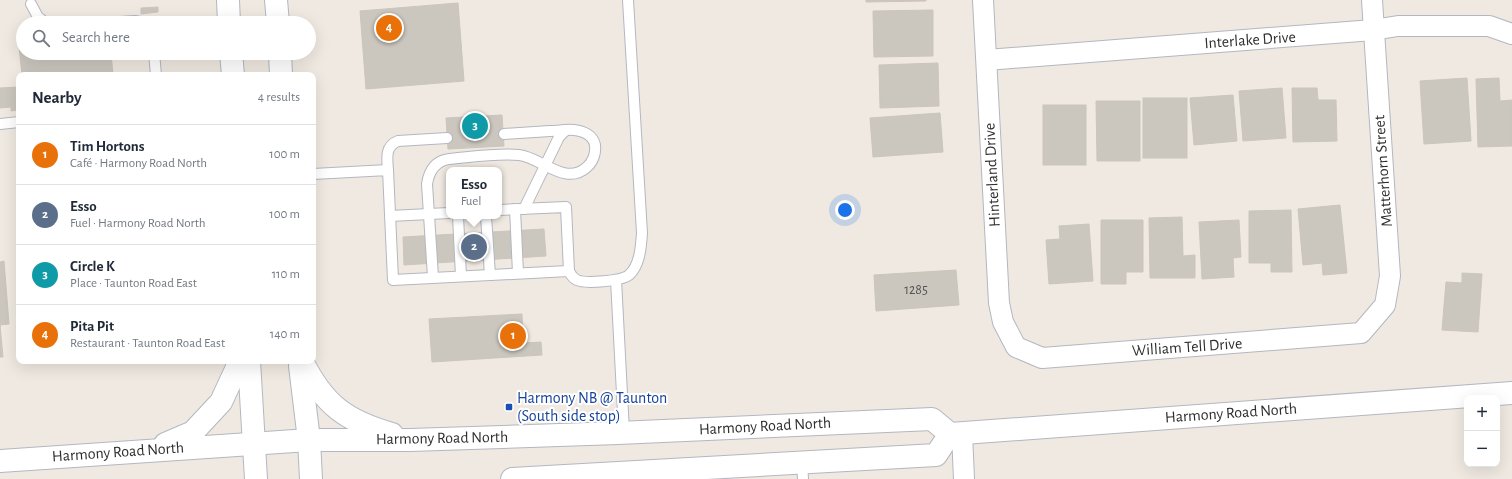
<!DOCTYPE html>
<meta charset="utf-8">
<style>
body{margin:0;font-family:"Alegreya Sans",sans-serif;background:#f6f6f7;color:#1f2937}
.controls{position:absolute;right:12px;bottom:12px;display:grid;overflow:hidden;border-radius:8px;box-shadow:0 4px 16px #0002}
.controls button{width:36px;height:36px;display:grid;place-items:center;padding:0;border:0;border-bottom:1px solid #e0e1e3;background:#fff;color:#1f2937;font:20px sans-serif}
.you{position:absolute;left:845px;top:210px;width:14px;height:14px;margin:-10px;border:3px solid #fff;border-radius:50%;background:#1a73e8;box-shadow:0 0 0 6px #1a73e833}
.badge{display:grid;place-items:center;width:26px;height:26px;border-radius:50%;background:#4264fb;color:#fff;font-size:13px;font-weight:700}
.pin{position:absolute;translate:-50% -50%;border:2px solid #fff;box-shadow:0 1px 4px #0006}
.popup{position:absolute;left:446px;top:167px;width:56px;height:52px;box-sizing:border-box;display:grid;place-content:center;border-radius:8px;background:#fff;filter:drop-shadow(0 1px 3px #0005);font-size:13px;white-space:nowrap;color:#747a83}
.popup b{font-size:15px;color:#1f2937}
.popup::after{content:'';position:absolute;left:50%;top:100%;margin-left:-8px;border:8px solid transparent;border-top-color:#fff}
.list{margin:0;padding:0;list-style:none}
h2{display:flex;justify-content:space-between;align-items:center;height:52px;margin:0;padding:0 16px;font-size:17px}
h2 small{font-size:13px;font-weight:400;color:#747a83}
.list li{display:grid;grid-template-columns:26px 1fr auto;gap:12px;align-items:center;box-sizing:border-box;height:60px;padding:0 16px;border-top:1px solid #e0e1e3}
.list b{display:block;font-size:15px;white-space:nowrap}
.list p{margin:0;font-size:13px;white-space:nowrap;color:#747a83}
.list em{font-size:13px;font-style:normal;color:#747a83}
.icon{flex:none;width:22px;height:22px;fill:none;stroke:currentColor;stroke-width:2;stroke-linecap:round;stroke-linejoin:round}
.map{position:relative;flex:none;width:1512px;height:479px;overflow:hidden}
.search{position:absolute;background:#fff;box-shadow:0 4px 16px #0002;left:16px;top:16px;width:300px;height:44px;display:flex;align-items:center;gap:10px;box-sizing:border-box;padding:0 14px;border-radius:22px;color:#747a83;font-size:15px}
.panel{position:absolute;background:#fff;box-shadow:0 4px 16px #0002;left:16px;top:72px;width:300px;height:292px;border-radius:8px}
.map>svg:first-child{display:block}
.building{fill:#cbc7bf;stroke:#cbc5ba}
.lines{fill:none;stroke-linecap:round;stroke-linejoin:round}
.service-casing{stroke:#b4b7c1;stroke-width:12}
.minor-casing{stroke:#b4b7c1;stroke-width:22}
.secondary-casing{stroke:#b4b7c1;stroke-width:24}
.service{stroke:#fff;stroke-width:10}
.minor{stroke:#fff;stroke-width:20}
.secondary{stroke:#fff;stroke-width:22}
.transit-dot{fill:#1a4fb4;stroke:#fff;stroke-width:1.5}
.labels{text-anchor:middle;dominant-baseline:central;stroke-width:4;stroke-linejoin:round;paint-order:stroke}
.number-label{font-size:14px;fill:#555452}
.street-label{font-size:16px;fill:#2e2e2e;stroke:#fff}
.transit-label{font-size:16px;fill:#164399;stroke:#fff;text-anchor:start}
</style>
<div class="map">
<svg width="1512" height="479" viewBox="0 0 1512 479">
<rect width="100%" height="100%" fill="#efe9e1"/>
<!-- building -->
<g class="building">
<path d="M 866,0 L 926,0 L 926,1 L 866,2 Z"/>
<path d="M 458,3 L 464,81 L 366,89 L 360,11 Z"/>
<path d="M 158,7 L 158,12 L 141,14 L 141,8 Z"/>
<path d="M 933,10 L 933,56 L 874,57 L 873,11 Z"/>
<path d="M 18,37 L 23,37 L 23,53 L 111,53 L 113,75 L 22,75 Z"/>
<path d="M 938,63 L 939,106 L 880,108 L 879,65 Z"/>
<path d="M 1467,78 L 1471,141 L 1424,144 L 1420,81 Z"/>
<path d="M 1499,78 L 1500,101 L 1512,100 L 1512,146 L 1478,147 L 1476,79 Z"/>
<path d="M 19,87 L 19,110 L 11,111 L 11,107 L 0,108 L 0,88 Z"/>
<path d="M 1282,88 L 1286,138 L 1243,141 L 1239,91 Z"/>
<path d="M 1292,88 L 1317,88 L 1318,100 L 1336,100 L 1337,141 L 1293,142 Z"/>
<path d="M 1233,95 L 1237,141 L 1194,145 L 1190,98 Z"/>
<rect x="1143" y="98" width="44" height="60"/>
<path d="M 1096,101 L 1140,101 L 1140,161 L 1097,161 Z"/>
<rect x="1043" y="105" width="43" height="60"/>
<path d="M 940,113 L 943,152 L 873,157 L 870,118 Z"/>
<path d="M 502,115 L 504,146 L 448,149 L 446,118 Z"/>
<path d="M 1340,205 L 1347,273 L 1323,275 L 1322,263 L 1303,265 L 1298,209 Z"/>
<path d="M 1291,210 L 1292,272 L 1271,272 L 1271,263 L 1249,263 L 1249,211 Z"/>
<path d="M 1182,217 L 1183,256 L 1195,255 L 1195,278 L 1150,278 L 1149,218 Z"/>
<path d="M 1101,220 L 1143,220 L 1143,272 L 1126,272 L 1126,284 L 1101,284 Z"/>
<path d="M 1239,220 L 1241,257 L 1233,258 L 1234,277 L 1202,279 L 1199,222 Z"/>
<path d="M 1089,224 L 1093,281 L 1049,284 L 1046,240 L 1060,239 L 1059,226 Z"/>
<path d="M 544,229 L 546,256 L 404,265 L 403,237 Z"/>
<path d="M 4,261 L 9,324 L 0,325 L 3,357 L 0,357 L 0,262 Z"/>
<path d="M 956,270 L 959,305 L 876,311 L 874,275 Z"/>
<path d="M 1462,273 L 1482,274 L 1478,332 L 1442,330 L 1446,282 L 1462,283 Z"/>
<path d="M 522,314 L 523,343 L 541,342 L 542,355 L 432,362 L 429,319 Z"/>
</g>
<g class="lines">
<defs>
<g id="service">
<path d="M 31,4 L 38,17 L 46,23"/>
<path d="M 105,23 L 135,21 L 145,23"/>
<path d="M 154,53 L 156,75"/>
<path d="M 0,124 L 19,122"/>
<path d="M 388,170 C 387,158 385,146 398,141 L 447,138"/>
<path d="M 313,174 L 388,170 L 393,280 L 569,271 C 571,275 572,278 577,280 C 585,284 622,281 629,275 C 640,265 641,247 642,233 L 628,0"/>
<path d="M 515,209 L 518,273"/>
<path d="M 524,209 L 559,137 L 566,130"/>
<path d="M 499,210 L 566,207 L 569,271"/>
<path d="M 390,216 L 449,213"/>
<path d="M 458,216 L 461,276"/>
<path d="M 486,216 L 490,275"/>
<path d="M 433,277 L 427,184 C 429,171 435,161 449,159 C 472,157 496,153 519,155 C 541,157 565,187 587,167 C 593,162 596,153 595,145 C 593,135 583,131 574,130 C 566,129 558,131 550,131 C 534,132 519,133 504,134"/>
<path d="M 616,280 L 624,432"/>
<path d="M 802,462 L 803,479"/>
</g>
<g id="minor">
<path d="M 983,0 L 999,303 L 1003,322 L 1016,347 L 1042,358 L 1361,333 L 1385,305 L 1390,276 L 1372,0"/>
<path d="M 987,60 L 1373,30 L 1398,26 L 1489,26 L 1512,34"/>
<path d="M 962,433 L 964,479"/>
</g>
<g id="secondary">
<path d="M 228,0 L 229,23"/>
<path d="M 276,0 L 278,23"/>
<path d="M 231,53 L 233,75"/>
<path d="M 280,53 L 281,75"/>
<path d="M 249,361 L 256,479"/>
<path d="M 302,361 C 324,405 346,421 392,434"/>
<path d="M 300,366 L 309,440 L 311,479"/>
<path d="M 165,444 L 193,432 L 221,402 L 240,361"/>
<path d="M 0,461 L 309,440 L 410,440 L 618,433 L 932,419 L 950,434 L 1512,393"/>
<path d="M 512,479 L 936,455 L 950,434"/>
</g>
</defs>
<!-- service casing -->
<use href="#service" class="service-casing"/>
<!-- minor casing -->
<use href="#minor" class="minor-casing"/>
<!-- secondary casing -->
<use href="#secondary" class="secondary-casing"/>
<!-- service -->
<use href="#service" class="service"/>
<!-- minor -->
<use href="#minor" class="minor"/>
<!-- secondary -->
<use href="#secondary" class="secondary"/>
</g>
<!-- markers -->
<rect class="transit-dot" x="505" y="403" width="8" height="8" rx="2"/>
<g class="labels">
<!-- number labels -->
<g class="number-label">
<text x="916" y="290">1285</text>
</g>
<!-- street labels -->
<g class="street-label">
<text transform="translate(1250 40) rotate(-4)">Interlake Drive</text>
<text transform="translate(1383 171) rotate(-94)">Matterhorn Street</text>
<text transform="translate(992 175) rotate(-93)">Hinterland Drive</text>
<text transform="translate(1187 347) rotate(-4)">William Tell Drive</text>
<text transform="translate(1231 413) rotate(-4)">Harmony Road North</text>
<text transform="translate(765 426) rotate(-3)">Harmony Road North</text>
<text transform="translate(442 438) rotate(-1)">Harmony Road North</text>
<text transform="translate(118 452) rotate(-4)">Harmony Road North</text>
</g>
<!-- transit labels -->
<g class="transit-label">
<text x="517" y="398">Harmony NB @ Taunton<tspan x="517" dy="18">(South side stop)</tspan></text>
</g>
</g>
</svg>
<div class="controls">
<button>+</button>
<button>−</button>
</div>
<div class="you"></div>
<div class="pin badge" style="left:513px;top:336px;background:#e8710a">1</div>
<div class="pin badge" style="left:474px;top:247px;background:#5c6f8a">2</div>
<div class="popup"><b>Esso</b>Fuel</div>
<div class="pin badge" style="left:475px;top:126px;background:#0f9aa8">3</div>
<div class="pin badge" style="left:389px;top:28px;background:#e8710a">4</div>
<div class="search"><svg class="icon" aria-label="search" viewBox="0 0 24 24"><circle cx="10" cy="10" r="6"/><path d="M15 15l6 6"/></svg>Search here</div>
<section class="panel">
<h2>Nearby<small>4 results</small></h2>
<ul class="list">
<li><span class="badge" style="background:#e8710a">1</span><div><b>Tim Hortons</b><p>Café · Harmony Road North</p></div><em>100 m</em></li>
<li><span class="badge" style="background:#5c6f8a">2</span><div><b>Esso</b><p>Fuel · Harmony Road North</p></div><em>100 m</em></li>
<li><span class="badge" style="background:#0f9aa8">3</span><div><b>Circle K</b><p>Place · Taunton Road East</p></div><em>110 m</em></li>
<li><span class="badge" style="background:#e8710a">4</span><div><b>Pita Pit</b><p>Restaurant · Taunton Road East</p></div><em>140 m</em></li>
</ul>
</section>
</div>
